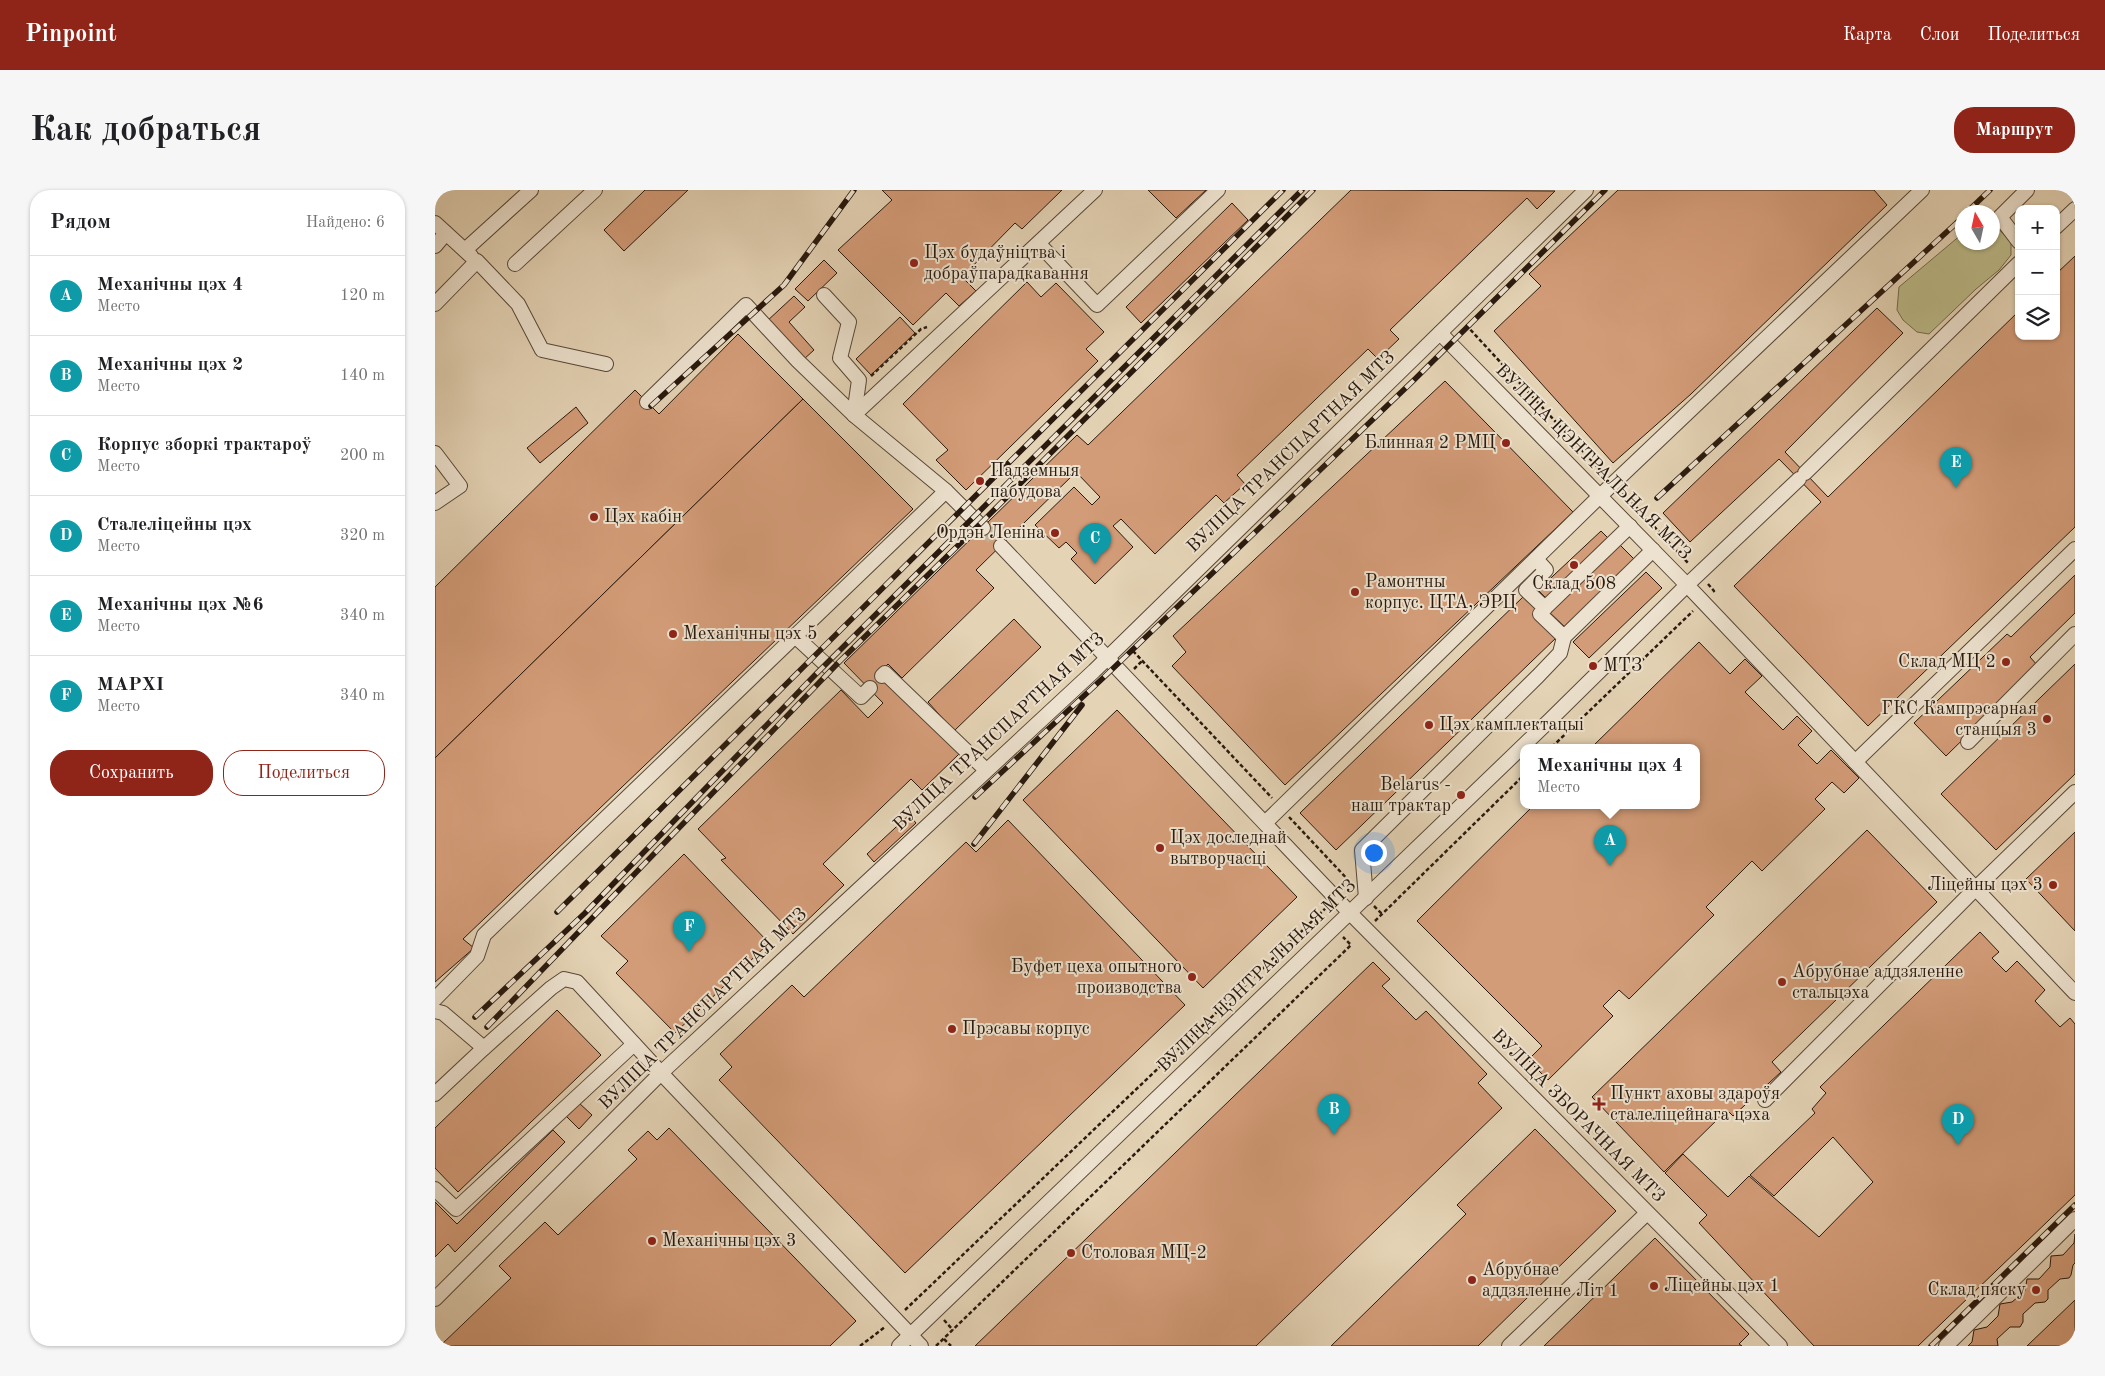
<!DOCTYPE html>
<html lang="ru">
<meta charset="utf-8">
<style>
body{margin:0;font-family:"Old Standard TT",serif;background:#f6f6f6;color:#202124}
.controls{position:absolute;right:15px;top:15px;display:grid;overflow:hidden;border-radius:10px;box-shadow:0 1px 4px #0004}
.controls button{width:45px;height:45px;display:grid;place-items:center;padding:0;border:0;border-bottom:1px solid #e0e0e0;background:#fff;color:#202124;font:25px sans-serif}
.compass{position:absolute;left:1520px;top:15px;width:45px;height:45px;border-radius:50%;background:#fff;box-shadow:0 1px 4px #0004;rotate:351deg}
.you{position:absolute;left:938px;top:662px;width:18px;height:18px;margin:-12px;border:4px solid #fff;border-radius:50%;background:#1a73e8;box-shadow:0 0 0 8px #1a73e833}
.badge{display:grid;place-items:center;width:32px;height:32px;border-radius:50%;background:#8f2418;color:#fff;font-size:16px;font-weight:700}
.pin{position:absolute;translate:-50% -41px;filter:drop-shadow(0 1px 2px #0008)}
.pin::after{content:'';position:absolute;top:26px;width:18px;height:15px;background:inherit;clip-path:polygon(0 0,100% 0,50% 100%)}
.popup{position:absolute;left:1085px;top:554px;width:180px;height:65px;box-sizing:border-box;display:grid;place-content:center;border-radius:10px;background:#fff;filter:drop-shadow(0 1px 4px #0005);font-size:16px;white-space:nowrap;color:#757577}
.popup b{font-size:19px;color:#202124}
.popup::after{content:'';position:absolute;left:50%;top:100%;margin-left:-10px;border:10px solid transparent;border-top-color:#fff}
.list{margin:0;padding:0;list-style:none}
h2{display:flex;justify-content:space-between;align-items:center;height:65px;margin:0;padding:0 20px;font-size:21px}
h2 small{font-size:16px;font-weight:400;color:#757577}
.list li{display:grid;grid-template-columns:32px 1fr auto;gap:15px;align-items:center;box-sizing:border-box;height:80px;padding:0 20px;border-top:1px solid #e0e0e0}
.list b{display:block;font-size:19px;white-space:nowrap}
.list p{margin:0;font-size:16px;white-space:nowrap;color:#757577}
.list em{font-size:16px;font-style:normal;color:#757577}
.actions{display:flex;gap:10px;padding:15px 20px}
.actions a{flex:1;padding:11px 0;border:1px solid #8f2418;border-radius:20px;text-align:center;font-size:18px;color:#8f2418}
.actions .main{background:#8f2418;color:#fff}
.icon{flex:none;width:28px;height:28px;fill:none;stroke:currentColor;stroke-width:2;stroke-linecap:round;stroke-linejoin:round}
.map{position:relative;flex:none;width:1640px;height:1156px;overflow:hidden;border-radius:20px}
header{display:flex;align-items:center;gap:30px;box-sizing:border-box;height:70px;padding:0 25px;background:#8f2418;color:#fff}
header strong{font-size:24px}
nav{display:flex;gap:28px;margin-inline-start:auto;font-size:18px}
.intro{display:flex;align-items:center;justify-content:space-between;box-sizing:border-box;height:120px;padding:0 30px}
h1{margin:0;font-size:35px}
.button{padding:12px 22px;border-radius:20px;background:#8f2418;color:#fff;font-size:18px;font-weight:700}
main{display:flex;gap:30px;padding:0 30px}
aside{flex:1;background:#fff;border-radius:20px;box-shadow:0 1px 4px #0004}
.map>svg:first-child{display:block}
.green{fill:#bcba88;stroke:#726a4b}
.building{fill:#d39c78;stroke:#29190e}
.lines{fill:none;stroke-linecap:round;stroke-linejoin:round}
.minor-tunnel{stroke:#bfae94;stroke-width:14;stroke-dasharray:14 7;stroke-linecap:butt}
.minor-casing{stroke:#584838;stroke-width:16}
.path{stroke:#29190e;stroke-width:2.5;stroke-dasharray:4 2.5;stroke-linecap:butt}
.minor{stroke:#ede2cf;stroke-width:14}
.rail-casing{stroke:#29190e;stroke-width:5.5}
.rail{stroke:#ede2cf;stroke-width:4;stroke-dasharray:11;stroke-linecap:butt}
.poi-dot{fill:#8f2418;stroke:#ede2cf;stroke-width:2}
.labels{text-anchor:middle;dominant-baseline:central;stroke-width:4;stroke-linejoin:round;paint-order:stroke}
.poi-label{font-size:18px;fill:#29190e;stroke:#ede2cf;text-anchor:start}
.street-label{font-size:18px;fill:#29190e;stroke:#ede2cf}
</style>
<header>
<strong>Pinpoint</strong>
<nav><a>Карта</a><a>Слои</a><a>Поделиться</a></nav>
</header>
<div class="intro"><h1>Как добраться</h1><a class="button">Маршрут</a></div>
<main>
<aside>
<h2>Рядом<small>Найдено: 6</small></h2>
<ul class="list">
<li><span class="badge" style="background:#0f9aa8">A</span><div><b>Механічны цэх 4</b><p>Место</p></div><em>120 m</em></li>
<li><span class="badge" style="background:#0f9aa8">B</span><div><b>Механічны цэх 2</b><p>Место</p></div><em>140 m</em></li>
<li><span class="badge" style="background:#0f9aa8">C</span><div><b>Корпус зборкі трактароў</b><p>Место</p></div><em>200 m</em></li>
<li><span class="badge" style="background:#0f9aa8">D</span><div><b>Сталеліцейны цэх</b><p>Место</p></div><em>320 m</em></li>
<li><span class="badge" style="background:#0f9aa8">E</span><div><b>Механічны цэх №6</b><p>Место</p></div><em>340 m</em></li>
<li><span class="badge" style="background:#0f9aa8">F</span><div><b>МАРХІ</b><p>Место</p></div><em>340 m</em></li>
</ul>
<div class="actions"><a class="main">Сохранить</a><a>Поделиться</a></div>
</aside>
<div class="map">
<svg width="1640" height="1156" viewBox="0 0 1640 1156">
<rect width="100%" height="100%" fill="#e4d3b5"/>
<filter id="stains"><feTurbulence type="fractalNoise" baseFrequency=".004" numOctaves="4"/><feColorMatrix values="0 0 0 0 .2 0 0 0 0 .09 0 0 0 0 .02 0 0 0 .5 -.17"/></filter>
<radialGradient id="worn" r=".72"><stop offset=".6" stop-color="#630" stop-opacity="0"/><stop offset="1" stop-color="#630" stop-opacity=".3"/></radialGradient>
<!-- green -->
<path class="green" d="M 1558,34 L 1576,51 L 1576,65 L 1564,80 L 1541,99 L 1494,144 L 1482,142 L 1468,130 L 1462,120 L 1464,97 L 1527,44 L 1528,52 L 1558,52 Z"/>
<!-- building -->
<g class="building">
<path d="M 210,0 L 253,0 L 189,61 L 169,40 Z"/>
<path d="M 447,0 L 627,0 L 587,39 L 580,33 L 527,87 L 541,101 L 524,116 L 511,103 L 478,135 L 403,60 L 457,10 Z"/>
<path d="M 713,0 L 771,0 L 741,28 Z"/>
<path d="M 916,0 L 1120,1 L 1102,19 L 1092,8 L 955,140 L 964,149 L 943,169 L 933,159 L 802,285 L 810,294 L 789,313 L 781,305 L 720,364 L 686,329 L 678,336 L 698,357 L 660,394 L 636,369 L 642,363 L 631,352 L 624,358 L 600,335 L 639,297 L 657,315 L 665,307 L 641,282 L 541,380 L 559,398 L 467,488 L 453,474 L 444,483 L 524,564 L 487,600 L 476,589 L 388,674 L 409,695 L 358,744 L 286,670 L 291,668 L 263,639 L 406,500 L 433,528 L 448,513 L 409,473 L 642,245 L 653,255 Z"/>
<path d="M 1183,0 L 1439,0 L 1452,15 L 1256,204 L 1178,273 L 1059,141 L 1106,96 L 1094,84 Z"/>
<path d="M 797,13 L 813,30 L 706,133 L 691,117 Z"/>
<path d="M 1640,66 L 1640,337 L 1433,536 L 1299,396 L 1386,312 L 1344,269 L 1255,352 L 1228,323 L 1442,118 L 1468,143 L 1350,262 L 1393,307 L 1584,121 L 1584,146 L 1621,146 L 1621,84 Z"/>
<path d="M 389,70 L 402,83 L 373,111 L 360,99 Z"/>
<path d="M 592,92 L 606,107 L 621,93 L 669,142 L 651,159 L 663,171 L 531,300 L 501,270 L 513,260 L 468,214 Z"/>
<path d="M 359,106 L 370,117 L 354,132 L 379,160 L 368,170 L 331,132 Z"/>
<path d="M 465,127 L 480,143 L 436,185 L 421,169 Z"/>
<path d="M 303,144 L 368,209 L 0,568 L 0,397 L 200,200 L 224,224 Z"/>
<path d="M 1010,191 L 1138,322 L 850,595 L 737,476 L 751,462 L 738,446 Z"/>
<path d="M 368,209 L 478,319 L 28,749 L 39,758 L 0,792 L 0,568 Z"/>
<path d="M 141,217 L 153,233 L 105,273 L 92,258 Z"/>
<path d="M 1166,341 L 1175,350 L 1112,409 L 1103,400 Z"/>
<path d="M 1185,355 L 1201,371 L 1132,439 L 1114,422 Z"/>
<path d="M 1211,382 L 1227,398 L 1154,468 L 1138,452 Z"/>
<path d="M 1640,385 L 1640,423 L 1595,467 L 1603,476 L 1511,566 L 1479,533 L 1572,444 L 1576,447 Z"/>
<path d="M 1089,406 L 1104,420 L 1123,446 L 901,660 L 865,623 Z"/>
<path d="M 579,429 L 606,457 L 519,541 L 493,512 Z"/>
<path d="M 1264,452 L 1295,484 L 1310,469 L 1327,486 L 1310,502 L 1348,540 L 1362,526 L 1377,541 L 1363,555 L 1382,574 L 1396,560 L 1424,588 L 1409,603 L 1397,592 L 1380,609 L 1390,619 L 1327,681 L 1317,671 L 1271,717 L 1279,725 L 1194,809 L 1184,800 L 1168,816 L 1178,826 L 1113,890 L 1093,870 L 1107,856 L 982,731 L 1099,615 L 1261,615 L 1261,557 L 1157,557 Z"/>
<path d="M 1640,474 L 1640,584 L 1561,660 L 1506,604 Z"/>
<path d="M 682,520 L 862,707 L 768,798 L 588,610 Z"/>
<path d="M 474,625 L 481,633 L 439,672 L 432,664 Z"/>
<path d="M 573,630 L 750,815 L 470,1083 L 284,890 L 297,877 L 285,864 L 357,795 L 369,807 L 531,652 L 541,662 Z"/>
<path d="M 1432,640 L 1502,712 L 1337,872 L 1346,882 L 1298,926 L 1292,920 L 1229,982 L 1157,907 Z"/>
<path d="M 1640,642 L 1640,741 L 1591,689 Z"/>
<path d="M 249,664 L 334,753 L 240,843 L 181,783 L 193,771 L 166,746 Z"/>
<path d="M 1545,742 L 1564,762 L 1557,768 L 1571,782 L 1582,771 L 1610,800 L 1600,811 L 1625,837 L 1635,828 L 1640,834 L 1640,1005 L 1483,1156 L 1379,1156 L 1264,1033 L 1272,1025 L 1230,983 L 1248,964 L 1293,1007 L 1314,986 L 1384,1047 L 1438,992 L 1398,947 L 1339,1006 L 1315,985 L 1380,923 L 1377,919 L 1391,903 L 1385,897 Z"/>
<path d="M 938,772 L 955,789 L 947,796 L 981,830 L 991,821 L 1052,884 L 1043,893 L 1067,918 L 821,1156 L 540,1156 Z"/>
<path d="M 122,820 L 166,865 L 23,1002 L 0,978 L 0,938 Z"/>
<path d="M 143,912 L 157,925 L 144,939 L 130,925 Z"/>
<path d="M 234,938 L 421,1131 L 398,1153 L 395,1156 L 5,1156 L 76,1088 L 64,1076 L 110,1032 L 123,1045 L 202,969 L 193,960 L 213,941 L 222,950 Z"/>
<path d="M 1100,939 L 1181,1021 L 1043,1156 L 896,1156 L 1031,1024 L 1022,1015 Z"/>
<path d="M 118,940 L 130,952 L 20,1062 L 13,1054 L 0,1067 L 0,1012 L 22,1034 Z"/>
<path d="M 1640,1044 L 1640,1073 L 1638,1075 L 1636,1085 L 1634,1088 L 1625,1089 L 1613,1100 L 1613,1109 L 1610,1112 L 1600,1113 L 1588,1124 L 1588,1132 L 1585,1137 L 1575,1137 L 1562,1149 L 1563,1156 L 1533,1156 L 1537,1152 L 1539,1140 L 1552,1137 L 1563,1126 L 1565,1114 L 1577,1112 L 1590,1101 L 1592,1089 L 1604,1089 L 1615,1077 L 1616,1066 L 1628,1065 L 1639,1053 Z"/>
<path d="M 1220,1048 L 1314,1144 L 1304,1154 L 1307,1156 L 1109,1156 Z"/>
<path d="M 1640,1110 L 1640,1156 L 1592,1156 Z"/>
</g>
<g class="lines">
<!-- minor-tunnel -->
<path class="minor-tunnel" d="M 548,338 L 566,356"/>
<defs>
<g id="minor">
<path d="M 0,33 L 36,66"/>
<path d="M 1621,37 L 1640,19"/>
<path d="M 1584,52 L 1565,27 L 1592,0"/>
<path d="M 604,54 L 662,115 L 783,0"/>
<path d="M 0,56 L 11,43"/>
<path d="M 30,60 L 96,0"/>
<path d="M 80,74 L 160,0"/>
<path d="M 389,105 L 414,132 L 405,168 L 424,190 L 419,225"/>
<path d="M 0,114 L 42,71 L 83,114 L 107,160 L 171,174"/>
<path d="M 212,212 L 311,115 L 363,171 L 419,225"/>
<path d="M 0,263 L 25,296 L 0,313"/>
<path d="M 1370,283 L 1584,73"/>
<path d="M 1364,289 L 1252,395 L 1640,803"/>
<path d="M 548,338 L 511,301 L 419,225 L 660,0"/>
<path d="M 566,356 L 915,723 L 1345,1156"/>
<path d="M 1101,369 L 1111,380 L 1091,400 L 1110,418 L 1105,424 L 1129,447 L 1218,360"/>
<path d="M 1110,418 L 1195,336"/>
<path d="M 360,446 L 426,507 L 435,498"/>
<path d="M 447,486 L 450,483 L 551,580"/>
<path d="M 1533,552 L 1640,444"/>
<path d="M 1420,572 L 1640,359"/>
<path d="M 830,633 L 1165,306 L 1487,0"/>
<path d="M 931,708 L 927,660 L 1103,486 L 1125,463 L 1129,447"/>
<path d="M 0,809 L 42,766 L 49,745 L 511,301"/>
<path d="M 0,821 L 8,823 L 49,858 L 116,798 L 129,789 L 142,792 L 226,883 L 486,1156"/>
<path d="M 0,904 L 49,858"/>
<path d="M 1330,910 L 1540,699 L 1640,602"/>
<path d="M 0,999 L 21,1019 L 199,854"/>
<path d="M 0,1109 L 226,883 L 659,481 L 1151,0"/>
<path d="M 464,1156 L 1115,530 L 1252,395 L 1005,143"/>
<path d="M 1074,1156 L 1212,1023"/>
<path d="M 1511,1156 L 1640,1029"/>
</g>
</defs>
<!-- minor casing -->
<use href="#minor" class="minor-casing"/>
<!-- path -->
<g class="path">
<path d="M 1031,135 L 1170,285"/>
<path d="M 436,186 L 486,139 L 492,137"/>
<path d="M 1188,303 L 1254,374"/>
<path d="M 1273,394 L 1279,401 L 1276,403"/>
<path d="M 698,461 L 837,608"/>
<path d="M 699,479 L 707,471"/>
<path d="M 1117,557 L 1258,421"/>
<path d="M 854,627 L 917,694 L 910,701"/>
<path d="M 939,716 L 947,724"/>
<path d="M 940,731 L 1089,585"/>
<path d="M 470,1120 L 892,717"/>
<path d="M 509,1130 L 518,1140"/>
<path d="M 509,1149 L 516,1156"/>
<path d="M 425,1156 L 450,1137"/>
<path d="M 501,1156 L 916,755 L 908,747"/>
</g>
<!-- minor -->
<use href="#minor" class="minor"/>
<defs>
<g id="rail">
<path d="M 1532,22 L 1555,0"/>
<path d="M 216,216 L 349,95 L 419,0"/>
<path d="M 1222,308 L 1528,27"/>
<path d="M 540,607 L 667,489 L 980,189 L 1170,0"/>
<path d="M 539,654 L 647,515"/>
<path d="M 122,722 L 848,0"/>
<path d="M 40,827 L 150,723 L 381,484 L 867,0"/>
<path d="M 52,837 L 404,472 L 545,334 L 878,0"/>
<path d="M 1496,1156 L 1640,1015"/>
</g>
</defs>
<!-- rail casing -->
<use href="#rail" class="rail-casing"/>
<!-- rail -->
<use href="#rail" class="rail"/>
</g>
<!-- markers -->
<g class="poi-dot">
<circle cx="479" cy="73" r="5"/>
<circle cx="1071" cy="253" r="5"/>
<circle cx="545" cy="291" r="5"/>
<circle cx="159" cy="327" r="5"/>
<circle cx="620" cy="343" r="5"/>
<circle cx="1139" cy="375" r="5"/>
<circle cx="920" cy="402" r="5"/>
<circle cx="238" cy="444" r="5"/>
<circle cx="1571" cy="472" r="5"/>
<circle cx="1158" cy="476" r="5"/>
<circle cx="1612" cy="529" r="5"/>
<circle cx="994" cy="535" r="5"/>
<circle cx="1026" cy="605" r="5"/>
<circle cx="725" cy="658" r="5"/>
<circle cx="1618" cy="695" r="5"/>
<circle cx="757" cy="787" r="5"/>
<circle cx="1347" cy="792" r="5"/>
<circle cx="517" cy="839" r="5"/>
<path d="M1161.5 906.5h5v5h5v5h-5v5h-5v-5h-5v-5h5z"/>
<circle cx="217" cy="1051" r="5"/>
<circle cx="636" cy="1063" r="5"/>
<circle cx="1037" cy="1090" r="5"/>
<circle cx="1219" cy="1096" r="5"/>
<circle cx="1601" cy="1100" r="5"/>
</g>
<g class="labels">
<!-- poi labels -->
<g class="poi-label">
<text x="489" y="63">Цэх будаўніцтва і<tspan x="489" dy="21">добраўпарадкавання</tspan></text>
<text x="1061" y="253" text-anchor="end">Блинная 2 РМЦ</text>
<text x="555" y="281">Падземныя<tspan x="555" dy="21">пабудова</tspan></text>
<text x="169" y="327">Цэх кабін</text>
<text x="610" y="343" text-anchor="end">Ордэн Леніна</text>
<text x="930" y="392">Рамонтны<tspan x="930" dy="21">корпус. ЦТА, ЭРЦ</tspan></text>
<text x="1139" y="394" text-anchor="middle">Склад 508</text>
<text x="248" y="444">Механічны цэх 5</text>
<text x="1561" y="472" text-anchor="end">Склад МЦ 2</text>
<text x="1168" y="476">МТЗ</text>
<text x="1602" y="519" text-anchor="end">ГКС Кампрэсарная<tspan x="1602" dy="21">станцыя 3</tspan></text>
<text x="1004" y="535">Цэх камплектацыі</text>
<text x="1016" y="595" text-anchor="end">Belarus -<tspan x="1016" dy="21">наш трактар</tspan></text>
<text x="735" y="648">Цэх доследнай<tspan x="735" dy="21">вытворчасці</tspan></text>
<text x="1608" y="695" text-anchor="end">Ліцейны цэх 3</text>
<text x="747" y="777" text-anchor="end">Буфет цеха опытного<tspan x="747" dy="21">производства</tspan></text>
<text x="1357" y="782">Абрубнае аддзяленне<tspan x="1357" dy="21">стальцэха</tspan></text>
<text x="527" y="839">Прэсавы корпус</text>
<text x="1175" y="904">Пункт аховы здароўя<tspan x="1175" dy="21">сталеліцейнага цэха</tspan></text>
<text x="227" y="1051">Механічны цэх 3</text>
<text x="646" y="1063">Столовая МЦ-2</text>
<text x="1047" y="1080">Абрубнае<tspan x="1047" dy="21">аддзяленне Літ 1</tspan></text>
<text x="1229" y="1096">Ліцейны цэх 1</text>
<text x="1591" y="1100" text-anchor="end">Склад пяску</text>
</g>
<!-- street labels -->
<g class="street-label">
<text transform="translate(856 262) rotate(-44)">ВУЛІЦА ТРАНСПАРТНАЯ МТЗ</text>
<text transform="translate(1158 272) rotate(45)">ВУЛІЦА ЦЭНТРАЛЬНАЯ МТЗ</text>
<text transform="translate(564 542) rotate(-43)">ВУЛІЦА ТРАНСПАРТНАЯ МТЗ</text>
<text transform="translate(822 786) rotate(-44)">ВУЛІЦА ЦЭНТРАЛЬНАЯ МТЗ</text>
<text transform="translate(268 819) rotate(-44)">ВУЛІЦА ТРАНСПАРТНАЯ МТЗ</text>
<text transform="translate(1143 926) rotate(45)">ВУЛІЦА ЗБОРАЧНАЯ МТЗ</text>
</g>
</g>
<rect width="100%" height="100%" filter="url(#stains)"/>
<rect width="100%" height="100%" fill="url(#worn)"/>
</svg>
<div class="controls">
<button>+</button>
<button>−</button>
<button><svg class="icon" aria-label="layers" viewBox="0 0 24 24"><path d="M12 4l9 5-9 5-9-5zM3 14l9 5 9-5"/></svg></button>
</div>
<svg class="compass" viewBox="-18 -18 36 36"><path d="M0-13l5 13h-10z" fill="#e53935"/><path d="M0 13l5-13h-10z" fill="#757577"/></svg>
<div class="you"></div>
<div class="pin badge" style="left:1175px;top:676px;background:#0f9aa8">A</div>
<div class="popup"><b>Механічны цэх 4</b>Место</div>
<div class="pin badge" style="left:899px;top:945px;background:#0f9aa8">B</div>
<div class="pin badge" style="left:660px;top:374px;background:#0f9aa8">C</div>
<div class="pin badge" style="left:1523px;top:955px;background:#0f9aa8">D</div>
<div class="pin badge" style="left:1521px;top:298px;background:#0f9aa8">E</div>
<div class="pin badge" style="left:254px;top:762px;background:#0f9aa8">F</div>
</div>
</main>
